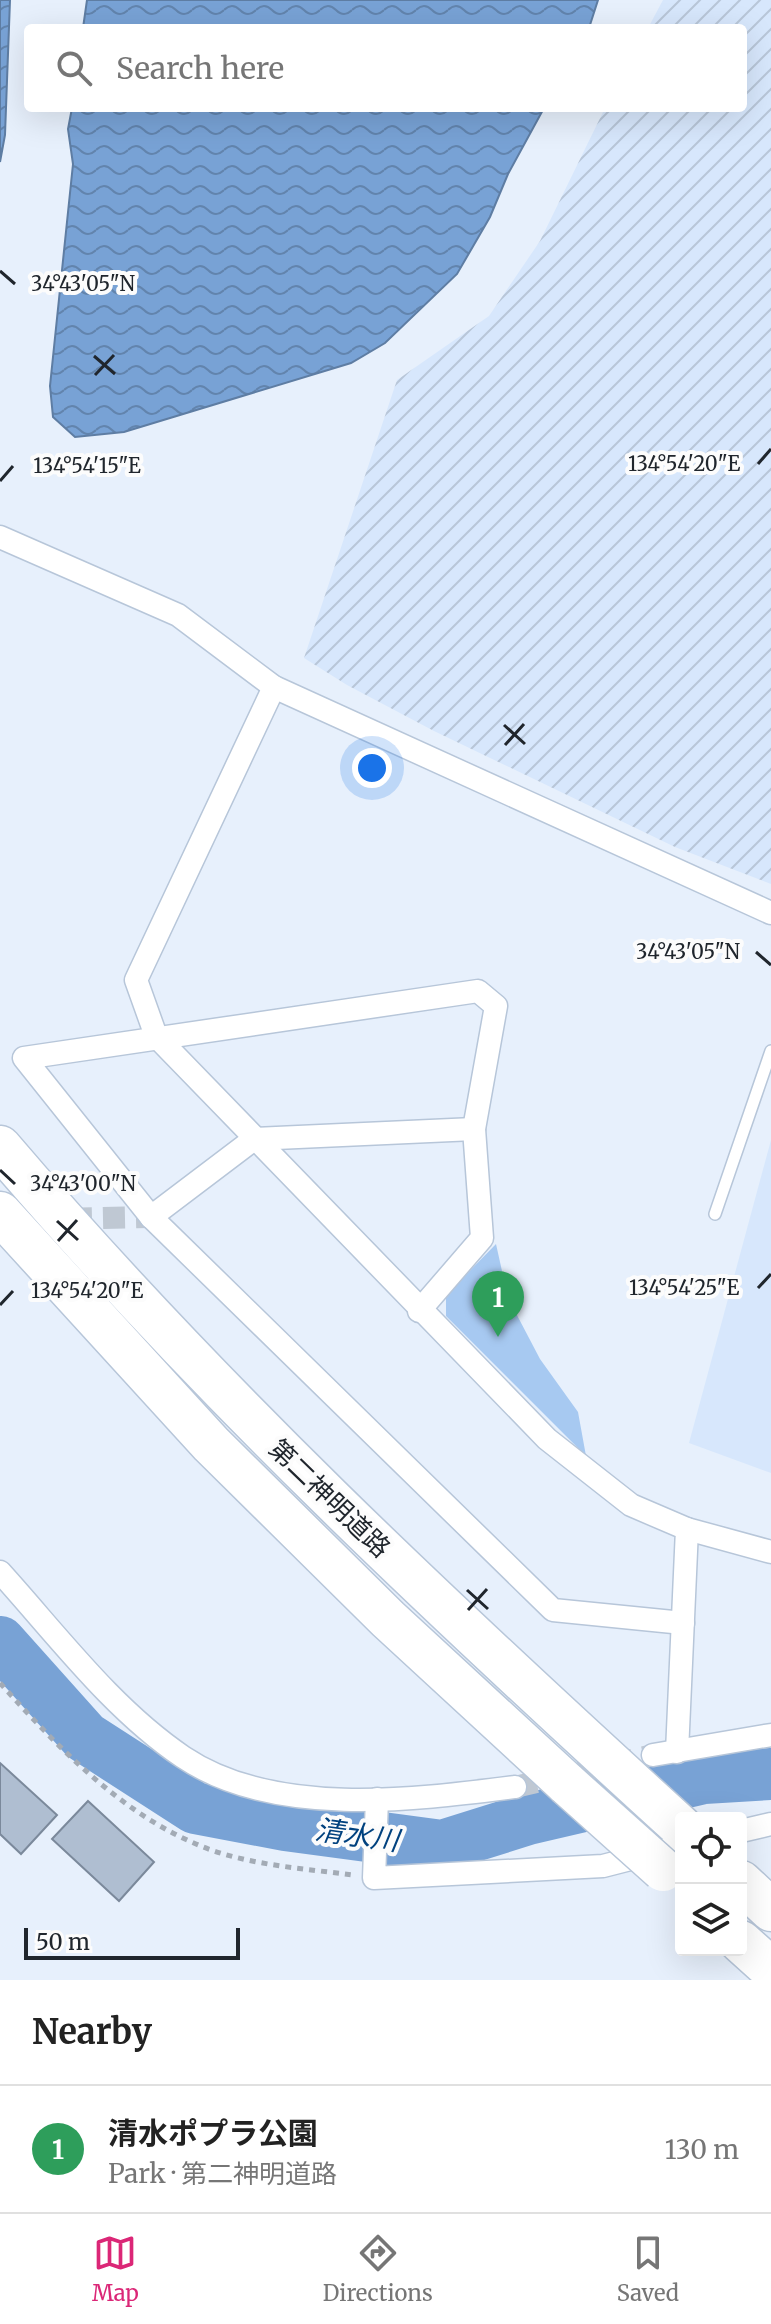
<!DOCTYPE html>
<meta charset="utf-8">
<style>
body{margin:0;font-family:Merriweather,"Noto Sans JP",serif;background:#f2f2f2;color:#222}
.controls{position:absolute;right:24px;bottom:24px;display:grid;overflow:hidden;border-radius:8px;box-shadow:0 8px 32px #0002}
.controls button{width:72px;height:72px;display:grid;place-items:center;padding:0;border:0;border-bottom:2px solid #e0e0e0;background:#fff;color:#222;font:40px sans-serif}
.scale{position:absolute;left:24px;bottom:20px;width:216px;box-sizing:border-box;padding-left:8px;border:4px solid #20262d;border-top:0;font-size:22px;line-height:28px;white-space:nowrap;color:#20262d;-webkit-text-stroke:6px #fcfcfc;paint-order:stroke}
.you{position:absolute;left:372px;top:768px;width:28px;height:28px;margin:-20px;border:6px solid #fff;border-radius:50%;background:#1a73e8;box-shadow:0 0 0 12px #1a73e833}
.badge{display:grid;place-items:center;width:52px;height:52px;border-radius:50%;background:#db2777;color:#fff;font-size:26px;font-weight:700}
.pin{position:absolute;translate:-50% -66px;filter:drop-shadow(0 2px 4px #0008)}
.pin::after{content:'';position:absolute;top:42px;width:28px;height:24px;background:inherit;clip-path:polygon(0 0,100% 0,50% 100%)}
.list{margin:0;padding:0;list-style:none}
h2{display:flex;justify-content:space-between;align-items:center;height:104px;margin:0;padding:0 32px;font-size:34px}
h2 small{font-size:26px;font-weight:400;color:#767676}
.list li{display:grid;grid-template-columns:52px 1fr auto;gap:24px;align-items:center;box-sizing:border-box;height:128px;padding:0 32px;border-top:2px solid #e0e0e0}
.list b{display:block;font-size:30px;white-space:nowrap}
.list p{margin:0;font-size:26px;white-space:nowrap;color:#767676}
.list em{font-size:26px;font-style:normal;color:#767676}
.icon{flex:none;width:44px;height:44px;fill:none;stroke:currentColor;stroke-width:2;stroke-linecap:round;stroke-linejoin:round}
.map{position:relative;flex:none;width:771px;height:1980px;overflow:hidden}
.search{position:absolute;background:#fff;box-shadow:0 8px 32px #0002;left:24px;right:24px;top:24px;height:88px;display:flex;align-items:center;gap:20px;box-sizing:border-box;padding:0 28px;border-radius:8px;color:#767676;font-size:30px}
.sheet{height:232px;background:#fff}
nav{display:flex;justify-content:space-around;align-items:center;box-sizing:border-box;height:112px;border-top:2px solid #e0e0e0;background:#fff;font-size:22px;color:#767676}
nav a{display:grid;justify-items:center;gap:4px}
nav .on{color:#db2777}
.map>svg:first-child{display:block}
.built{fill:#d7e7fc}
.industrial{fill:url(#industrial-furrows)}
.park{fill:#a7c9f1}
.water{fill:url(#water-waves);stroke:#5e7da3;stroke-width:2}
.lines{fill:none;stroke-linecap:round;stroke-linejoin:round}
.river{stroke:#78a2d5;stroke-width:52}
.building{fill:#afbed1;stroke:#7b899b;stroke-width:2}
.street-tunnel{stroke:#bfc8d3;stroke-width:22;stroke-dasharray:22 11;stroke-linecap:butt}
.lane-casing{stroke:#b7c6d9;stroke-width:14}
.street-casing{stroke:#b7c6d9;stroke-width:25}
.highway-casing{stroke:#b7c6d9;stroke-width:45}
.path{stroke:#a3abb5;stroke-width:5;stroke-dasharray:6 6;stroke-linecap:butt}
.lane{stroke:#fff;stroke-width:11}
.street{stroke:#fff;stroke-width:22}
.highway{stroke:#fff;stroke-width:42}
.highway-bridge-casing{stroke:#b7c6d9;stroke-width:45;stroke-linecap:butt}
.highway-bridge{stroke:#fff;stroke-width:42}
.ticks{fill:none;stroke:#20262d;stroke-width:3}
.labels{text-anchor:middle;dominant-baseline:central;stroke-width:8;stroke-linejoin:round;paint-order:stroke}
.street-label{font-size:26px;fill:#20262d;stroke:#fcfcfc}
.water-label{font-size:28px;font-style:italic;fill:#00417e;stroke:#fcfcfc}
.ticks-label{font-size:20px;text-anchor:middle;fill:#20262d;stroke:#fcfcfc;stroke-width:8;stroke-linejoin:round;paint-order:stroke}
</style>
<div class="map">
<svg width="771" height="1980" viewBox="0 0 771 1980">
<defs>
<pattern id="industrial-furrows" width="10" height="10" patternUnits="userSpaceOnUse" patternTransform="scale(2)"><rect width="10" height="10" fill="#d7e7fc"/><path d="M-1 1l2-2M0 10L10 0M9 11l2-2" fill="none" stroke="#b8c6d8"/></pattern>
<pattern id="water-waves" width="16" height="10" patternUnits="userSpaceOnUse" patternTransform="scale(2)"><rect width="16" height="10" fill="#78a2d5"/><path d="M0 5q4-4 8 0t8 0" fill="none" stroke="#6284ad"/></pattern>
</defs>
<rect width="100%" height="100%" fill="#e7f0fc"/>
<!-- built -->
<path class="built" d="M 771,1140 L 771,1473 L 689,1443 Z"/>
<!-- industrial -->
<path class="industrial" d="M 663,0 L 771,0 L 771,884 L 675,847 L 434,731 L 347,685 L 304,658 L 397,380 L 489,316 L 540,241 L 605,108 L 743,108 L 743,28 L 648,28 Z"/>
<!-- park -->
<path class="park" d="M 496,1244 L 508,1298 L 540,1359 L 578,1412 L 586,1456 L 446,1316 L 446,1295 Z"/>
<!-- water -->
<g class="water">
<path d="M 0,0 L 10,0 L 5,135 L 0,162 Z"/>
<path d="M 87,0 L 598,0 L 589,28 L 83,28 Z"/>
<path d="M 72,108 L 544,108 L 508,174 L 490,217 L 457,274 L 385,343 L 351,363 L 124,432 L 75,437 L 53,417 L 50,386 L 73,164 L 68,129 Z"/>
</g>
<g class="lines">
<!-- river -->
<path class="river" d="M 0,1642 L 85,1737 L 195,1808 L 285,1825 L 442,1846 L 528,1819 L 704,1778 L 771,1774"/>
</g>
<!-- building -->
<g class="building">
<path d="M 0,1763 L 57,1815 L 21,1854 L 0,1834 Z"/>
<path d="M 88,1801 L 154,1862 L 119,1901 L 52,1839 Z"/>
</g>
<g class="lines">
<!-- street-tunnel -->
<g class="street-tunnel">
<path d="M 4,1220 L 151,1217"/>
<path d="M 515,1787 L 653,1755"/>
</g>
<defs>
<path id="lane" d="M 715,1214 L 771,1051"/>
<g id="street">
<path d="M 0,537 L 178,615 L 274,687 L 771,913"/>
<path d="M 274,687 L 136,980 L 156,1036 L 547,1439 L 631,1505 L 687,1529 L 677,1752"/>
<path d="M 151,1217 L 254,1139 L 474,1129"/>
<path d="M 419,1311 L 482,1238 L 474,1129 L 496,1006 L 478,991 L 24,1058 L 151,1217 L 553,1610 L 683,1623"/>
<path d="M 687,1529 L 771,1552"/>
<path d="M 0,1572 C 57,1635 112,1709 183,1757 C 274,1818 413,1800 515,1787"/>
<path d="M 653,1755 L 771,1735"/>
<path d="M 377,1799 L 374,1878 L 603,1866 L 681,1846"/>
<path d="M 741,1831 L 771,1824"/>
</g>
<g id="highway">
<path d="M 0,1147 C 209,1392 444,1611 681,1827"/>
<path d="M 0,1213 L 211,1444 L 388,1619 L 567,1784"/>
<path d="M 741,1882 L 771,1910"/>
<path d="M 741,1942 L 771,1969"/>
</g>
</defs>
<!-- lane casing -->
<use href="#lane" class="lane-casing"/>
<!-- street casing -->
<use href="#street" class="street-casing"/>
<!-- highway casing -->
<use href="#highway" class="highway-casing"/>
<!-- path -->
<path class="path" d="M 0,1683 C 56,1745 118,1811 196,1844 C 244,1865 301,1868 352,1875"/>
<!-- lane -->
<use href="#lane" class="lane"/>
<!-- street -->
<use href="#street" class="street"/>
<!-- highway -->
<use href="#highway" class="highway"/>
<defs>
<path id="highway-bridge" d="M 567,1784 L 663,1870"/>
</defs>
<!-- highway-bridge casing -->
<use href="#highway-bridge" class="highway-bridge-casing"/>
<!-- highway-bridge -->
<use href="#highway-bridge" class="highway-bridge"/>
</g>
<!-- ticks -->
<path class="ticks" d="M 0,271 L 15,284M 94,356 L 115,374M 95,375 L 114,355M 758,464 L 771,449M 0,481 L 13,466M 504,725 L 525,744M 505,745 L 524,724M 756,952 L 771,965M 0,1170 L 15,1184M 57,1221 L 78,1240M 58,1241 L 77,1220M 758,1288 L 771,1274M 0,1305 L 13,1291M 467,1590 L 488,1609M 468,1610 L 487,1589"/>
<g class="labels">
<!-- street labels -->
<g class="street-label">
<text transform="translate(330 1498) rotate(44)">第二神明道路</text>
</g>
<!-- water labels -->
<g class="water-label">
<text transform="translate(357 1835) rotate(8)">清水川</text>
</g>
</g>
<g class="ticks-label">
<text x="83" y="291">34°43'05"N</text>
<text x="684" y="471">134°54'20"E</text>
<text x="87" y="473">134°54'15"E</text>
<text x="688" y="959">34°43'05"N</text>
<text x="83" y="1191">34°43'00"N</text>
<text x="684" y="1295">134°54'25"E</text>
<text x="87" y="1298">134°54'20"E</text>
</g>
</svg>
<div class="controls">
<button><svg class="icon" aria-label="locate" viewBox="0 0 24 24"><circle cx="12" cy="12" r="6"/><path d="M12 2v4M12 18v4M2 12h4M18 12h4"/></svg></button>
<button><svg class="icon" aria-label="layers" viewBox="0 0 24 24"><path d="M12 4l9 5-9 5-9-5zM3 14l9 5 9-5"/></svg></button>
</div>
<div class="scale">50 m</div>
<div class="you"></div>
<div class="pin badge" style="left:498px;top:1337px;background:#2e9e5b">1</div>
<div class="search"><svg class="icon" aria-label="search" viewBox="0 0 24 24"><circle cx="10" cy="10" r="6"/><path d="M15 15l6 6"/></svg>Search here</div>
</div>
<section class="sheet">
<h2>Nearby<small></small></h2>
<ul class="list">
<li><span class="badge" style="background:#2e9e5b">1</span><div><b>清水ポプラ公園</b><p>Park · 第二神明道路</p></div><em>130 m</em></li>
</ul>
</section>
<nav>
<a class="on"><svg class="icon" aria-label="map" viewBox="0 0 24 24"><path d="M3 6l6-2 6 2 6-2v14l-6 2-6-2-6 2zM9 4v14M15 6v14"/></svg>Map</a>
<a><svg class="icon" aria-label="directions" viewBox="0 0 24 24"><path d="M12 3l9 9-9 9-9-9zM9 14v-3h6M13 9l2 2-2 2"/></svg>Directions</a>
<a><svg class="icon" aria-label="saved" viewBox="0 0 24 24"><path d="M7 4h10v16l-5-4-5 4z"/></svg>Saved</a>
</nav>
